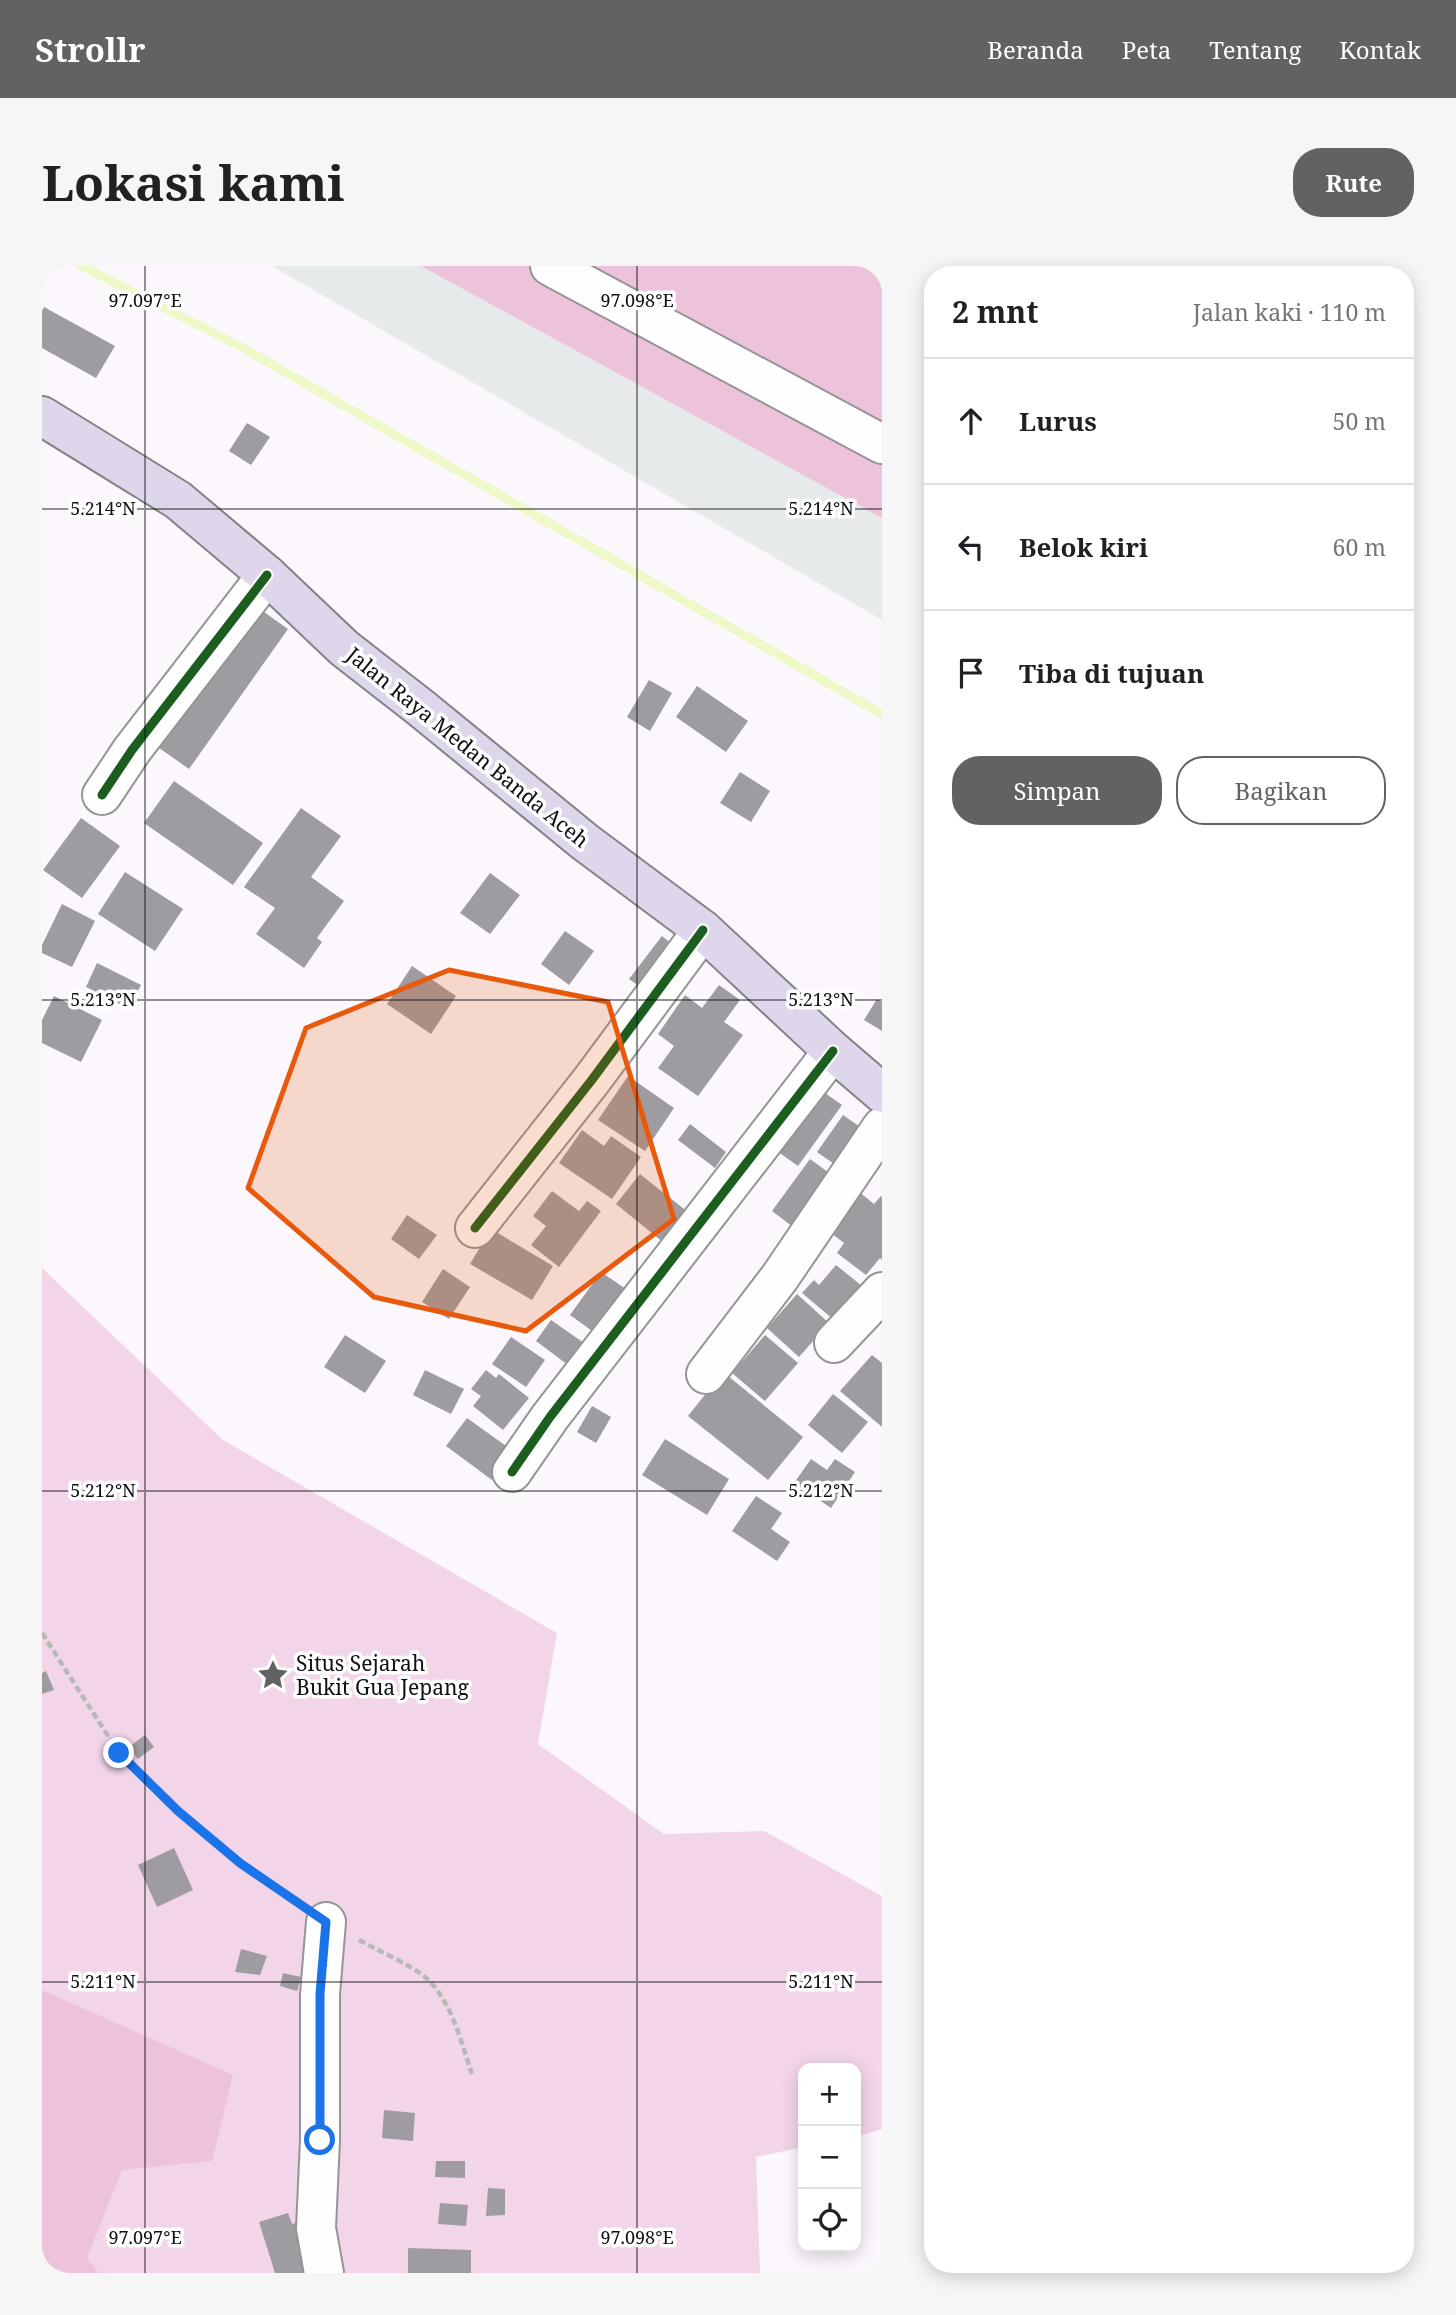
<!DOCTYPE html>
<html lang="id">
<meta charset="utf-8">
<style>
body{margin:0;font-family:"Noto Serif",serif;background:#f6f6f6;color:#202124}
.controls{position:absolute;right:21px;bottom:21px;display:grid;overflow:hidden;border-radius:14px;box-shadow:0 4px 18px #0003}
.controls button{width:63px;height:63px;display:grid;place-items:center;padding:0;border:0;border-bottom:2px solid #e0e0e0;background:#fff;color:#202124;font:35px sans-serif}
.stop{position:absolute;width:21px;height:21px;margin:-16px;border:5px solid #1a73e8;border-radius:50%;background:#fff}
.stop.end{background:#1a73e8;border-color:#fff;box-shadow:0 2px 7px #0008}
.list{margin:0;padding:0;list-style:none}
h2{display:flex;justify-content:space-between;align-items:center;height:91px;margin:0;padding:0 28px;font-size:30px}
h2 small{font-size:23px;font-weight:400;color:#757577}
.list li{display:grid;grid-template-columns:46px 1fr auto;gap:21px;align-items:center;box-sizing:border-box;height:126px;padding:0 28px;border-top:2px solid #e0e0e0}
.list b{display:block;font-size:26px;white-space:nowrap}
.list em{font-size:23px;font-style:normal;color:#757577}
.actions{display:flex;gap:14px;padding:21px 28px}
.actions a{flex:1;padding:16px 0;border:2px solid #626163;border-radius:28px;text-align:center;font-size:24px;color:#626163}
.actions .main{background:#626163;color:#fff}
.icon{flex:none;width:38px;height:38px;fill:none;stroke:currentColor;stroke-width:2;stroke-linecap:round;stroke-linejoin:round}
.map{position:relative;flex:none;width:840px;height:2007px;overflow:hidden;border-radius:28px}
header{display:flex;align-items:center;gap:42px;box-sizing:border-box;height:98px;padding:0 35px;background:#626163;color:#fff}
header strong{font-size:33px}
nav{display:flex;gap:38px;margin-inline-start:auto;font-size:24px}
.intro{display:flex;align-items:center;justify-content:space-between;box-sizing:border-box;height:168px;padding:0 42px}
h1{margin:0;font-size:49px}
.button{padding:18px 32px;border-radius:28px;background:#626163;color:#fff;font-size:24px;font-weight:700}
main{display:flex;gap:42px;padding:0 42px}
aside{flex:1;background:#fff;border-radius:28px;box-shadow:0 4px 18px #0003}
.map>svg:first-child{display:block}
.industrial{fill:#e6eaeb}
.green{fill:#f3d5e9}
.forest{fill:#ecc3db}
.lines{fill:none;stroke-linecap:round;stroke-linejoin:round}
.stream{stroke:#eef9ca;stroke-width:9}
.building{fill:#9e9ca0}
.minor-casing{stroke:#969496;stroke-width:42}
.highway-casing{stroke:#838184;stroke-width:42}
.path{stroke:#b9b8b9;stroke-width:4.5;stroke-dasharray:7 3.5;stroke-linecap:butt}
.minor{stroke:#fefeff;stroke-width:38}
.highway{stroke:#ded7eb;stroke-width:38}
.cycleway-casing{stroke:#fff;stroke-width:13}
.cycleway{stroke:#1b5e20;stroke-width:9}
.route{stroke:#1a73e8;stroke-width:9}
.marked{fill:#e8590c;fill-opacity:0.2;stroke:#e8590c;stroke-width:5;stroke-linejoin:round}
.ticks{fill:none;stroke:#101010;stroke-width:2;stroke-opacity:0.45}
.labels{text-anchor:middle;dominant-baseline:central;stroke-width:7;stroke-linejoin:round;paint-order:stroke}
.street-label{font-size:21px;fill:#101010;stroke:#fff}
.poi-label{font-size:21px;fill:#101010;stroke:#fff;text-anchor:start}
.ticks-label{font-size:18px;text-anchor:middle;fill:#101010;stroke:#fff;stroke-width:7;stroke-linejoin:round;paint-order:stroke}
</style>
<header>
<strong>Strollr</strong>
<nav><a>Beranda</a><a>Peta</a><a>Tentang</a><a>Kontak</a></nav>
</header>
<div class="intro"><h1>Lokasi kami</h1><a class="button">Rute</a></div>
<main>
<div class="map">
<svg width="840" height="2007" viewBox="0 0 840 2007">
<rect width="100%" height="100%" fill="#fbf7fc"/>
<!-- industrial -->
<path class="industrial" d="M 230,0 L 840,0 L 840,354 Z"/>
<!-- green -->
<path class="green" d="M 0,1002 L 181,1174 L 515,1367 L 496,1478 L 622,1568 L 722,1565 L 840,1630 L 840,1863 L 814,1871 L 814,1802 L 761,1802 L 761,1881 L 714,1891 L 718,2007 L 0,2007 Z"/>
<!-- forest -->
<g class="forest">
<path d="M 379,0 L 840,0 L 840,252 Z"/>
<path d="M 0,1724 L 191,1809 L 170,1895 L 80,1904 L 45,1992 L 57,2007 L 0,2007 Z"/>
</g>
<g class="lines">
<!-- stream -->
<path class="stream" d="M 40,0 L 205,84 L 840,448"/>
</g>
<!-- building -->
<g class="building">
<path d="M 2,41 L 73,80 L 54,112 L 0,82 L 0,45 Z"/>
<path d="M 205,157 L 228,171 L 209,199 L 187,185 Z"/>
<path d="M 212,339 L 246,363 L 147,503 L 113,479 Z"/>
<path d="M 607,414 L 630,427 L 608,465 L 585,451 Z"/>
<path d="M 655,420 L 706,455 L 684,486 L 634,451 Z"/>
<path d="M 698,506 L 728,525 L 709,556 L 678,537 Z"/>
<path d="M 132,515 L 221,577 L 191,619 L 102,557 Z"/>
<path d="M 259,542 L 299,570 L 269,611 L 302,635 L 275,672 L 280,676 L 262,702 L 214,668 L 233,642 L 202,621 Z"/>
<path d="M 39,552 L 78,580 L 40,632 L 1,604 Z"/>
<path d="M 83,606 L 141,643 L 113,685 L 56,648 Z"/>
<path d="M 448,607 L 478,629 L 448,668 L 418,647 Z"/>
<path d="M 20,638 L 53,655 L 30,701 L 0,687 L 0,679 Z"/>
<path d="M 523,665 L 552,685 L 527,719 L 499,698 Z"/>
<path d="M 620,670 L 640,686 L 608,728 L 587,713 Z"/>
<path d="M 55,697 L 99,719 L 87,743 L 44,721 Z"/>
<path d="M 370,700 L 414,730 L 389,768 L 345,738 Z"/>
<path d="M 677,719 L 698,734 L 682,756 L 701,769 L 656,830 L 616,802 L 632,780 L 616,768 L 643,729 L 660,742 Z"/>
<path d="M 12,730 L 60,754 L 39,796 L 0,777 L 0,754 Z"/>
<path d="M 835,733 L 840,736 L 840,765 L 822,754 Z"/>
<path d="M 586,810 L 632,842 L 603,885 L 556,854 Z"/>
<path d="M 776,822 L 800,839 L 756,900 L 732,883 Z"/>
<path d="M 801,849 L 821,863 L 795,900 L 775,886 Z"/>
<path d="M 648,858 L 684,886 L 673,902 L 636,874 Z"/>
<path d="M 540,864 L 562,880 L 569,870 L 599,891 L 570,933 L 517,897 Z"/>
<path d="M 768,893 L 798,915 L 759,967 L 730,945 Z"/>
<path d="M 598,908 L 647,947 L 622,977 L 574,938 Z"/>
<path d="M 510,925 L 537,945 L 545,935 L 559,945 L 517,1001 L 489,979 L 504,960 L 491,950 Z"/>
<path d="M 816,925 L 832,938 L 839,930 L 840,931 L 840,994 L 838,992 L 824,1009 L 795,987 L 802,977 L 785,964 Z"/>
<path d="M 365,949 L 395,969 L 377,993 L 349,973 Z"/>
<path d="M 449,963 L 511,1000 L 490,1034 L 428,998 Z"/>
<path d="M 794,999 L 820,1020 L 792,1054 L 760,1027 L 772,1014 L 777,1019 Z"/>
<path d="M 401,1003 L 428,1021 L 407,1053 L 380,1036 Z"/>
<path d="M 559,1006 L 584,1023 L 553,1067 L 528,1049 Z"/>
<path d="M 755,1028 L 787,1057 L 757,1091 L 725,1062 Z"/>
<path d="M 509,1054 L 542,1077 L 526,1099 L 494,1075 Z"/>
<path d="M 303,1069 L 344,1095 L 323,1127 L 282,1101 Z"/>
<path d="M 723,1069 L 756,1097 L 723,1135 L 690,1107 Z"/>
<path d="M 469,1071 L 503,1094 L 484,1121 L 450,1098 Z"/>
<path d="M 830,1089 L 840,1097 L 840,1161 L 798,1125 Z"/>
<path d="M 383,1104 L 422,1123 L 409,1148 L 371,1129 Z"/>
<path d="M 444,1104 L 454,1112 L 457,1108 L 487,1132 L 461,1164 L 431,1140 L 439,1130 L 429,1123 Z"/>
<path d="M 681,1106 L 761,1171 L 726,1214 L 646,1150 Z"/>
<path d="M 791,1128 L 826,1156 L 800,1187 L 766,1159 Z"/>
<path d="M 550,1140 L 569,1151 L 554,1177 L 535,1166 Z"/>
<path d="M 425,1152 L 471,1185 L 450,1214 L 404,1180 Z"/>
<path d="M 623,1173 L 687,1213 L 665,1249 L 600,1209 Z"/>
<path d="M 769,1193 L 785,1204 L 793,1193 L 813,1206 L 789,1242 L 752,1217 Z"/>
<path d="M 714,1230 L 740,1247 L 729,1263 L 748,1276 L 735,1295 L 690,1265 Z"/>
<path d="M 4,1405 L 12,1424 L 0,1428 L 0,1407 Z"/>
<path d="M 103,1469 L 112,1481 L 96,1493 L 87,1481 Z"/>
<path d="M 132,1582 L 151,1624 L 115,1641 L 96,1599 Z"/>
<path d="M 199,1683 L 225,1690 L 218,1709 L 193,1706 Z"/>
<path d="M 241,1707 L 259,1711 L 255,1725 L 238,1720 Z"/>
<path d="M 342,1844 L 373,1847 L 371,1875 L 340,1872 Z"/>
<path d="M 394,1895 L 423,1895 L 423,1912 L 393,1911 Z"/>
<path d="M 446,1922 L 463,1923 L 463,1949 L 444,1950 Z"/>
<path d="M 398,1937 L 426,1939 L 424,1960 L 396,1958 Z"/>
<path d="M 246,1947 L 250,1958 L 278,1950 L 278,2007 L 233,2007 L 217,1956 Z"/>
<path d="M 366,1982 L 429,1984 L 429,2007 L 366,2007 Z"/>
</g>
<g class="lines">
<defs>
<g id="minor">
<path d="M 508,0 L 840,178"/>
<path d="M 60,529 L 90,484 L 225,309"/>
<path d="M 433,962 L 549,815 L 661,664"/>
<path d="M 792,1077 L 840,1026"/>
<path d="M 664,1108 L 738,1011 L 840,861"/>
<path d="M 470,1206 L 508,1151 L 791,785"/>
<path d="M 282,2007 L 274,1962 L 278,1874 L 278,1728 L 284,1656"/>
</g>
<path id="highway" d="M 0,150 L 136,234 L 225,309 L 302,382 L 379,442 L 543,576 L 661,664 L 791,785 L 840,827"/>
</defs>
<!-- minor casing -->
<use href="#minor" class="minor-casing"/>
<!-- highway casing -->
<use href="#highway" class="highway-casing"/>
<!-- path -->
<g class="path">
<path d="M 0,1367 L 77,1487 L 136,1545 L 198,1596 L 259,1639"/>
<path d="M 317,1674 C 335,1684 369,1699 383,1711 C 410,1734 419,1777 430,1808"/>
</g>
<!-- minor -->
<use href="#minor" class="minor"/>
<!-- highway -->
<use href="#highway" class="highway"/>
<defs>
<g id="cycleway">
<path d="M 60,529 L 90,484 L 225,309"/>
<path d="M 433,962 L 549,815 L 661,664"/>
<path d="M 470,1206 L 508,1151 L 791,785"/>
</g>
</defs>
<!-- cycleway casing -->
<use href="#cycleway" class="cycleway-casing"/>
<!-- cycleway -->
<use href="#cycleway" class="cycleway"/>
</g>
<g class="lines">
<!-- route -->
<path class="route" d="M 77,1487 L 136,1545 L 198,1597 L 284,1656 L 278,1728 L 278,1874"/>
</g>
<!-- marked area -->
<path class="marked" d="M 407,704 L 566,736 L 632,953 L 484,1065 L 332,1031 L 206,922 L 264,762 Z"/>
<!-- ticks -->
<path class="ticks" d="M 103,0 L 103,2007M 595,0 L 595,2007M 0,243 L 840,243M 0,734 L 840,734M 0,1225 L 840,1225M 0,1716 L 840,1716"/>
<!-- icons -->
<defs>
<symbol id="sight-bare" viewBox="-9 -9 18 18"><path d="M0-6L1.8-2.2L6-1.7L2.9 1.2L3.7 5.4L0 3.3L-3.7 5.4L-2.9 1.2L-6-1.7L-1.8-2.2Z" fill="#626163" stroke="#fff" stroke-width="2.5" paint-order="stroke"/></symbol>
</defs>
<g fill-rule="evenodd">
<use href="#sight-bare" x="209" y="1387" width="44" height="44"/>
</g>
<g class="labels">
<!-- street labels -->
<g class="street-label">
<text transform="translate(426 481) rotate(39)">Jalan Raya Medan Banda Aceh</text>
</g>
<!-- poi labels -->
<g class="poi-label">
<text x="254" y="1397">Situs Sejarah<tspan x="254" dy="24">Bukit Gua Jepang</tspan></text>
</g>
</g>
<g class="ticks-label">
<text x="103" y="41">97.097°E</text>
<text x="595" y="41">97.098°E</text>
<text x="61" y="249">5.214°N</text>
<text x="779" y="249">5.214°N</text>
<text x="61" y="740">5.213°N</text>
<text x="779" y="740">5.213°N</text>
<text x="61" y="1231">5.212°N</text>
<text x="779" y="1231">5.212°N</text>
<text x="61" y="1722">5.211°N</text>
<text x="779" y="1722">5.211°N</text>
<text x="103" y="1978">97.097°E</text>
<text x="595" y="1978">97.098°E</text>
</g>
</svg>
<div class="controls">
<button>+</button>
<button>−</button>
<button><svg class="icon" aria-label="locate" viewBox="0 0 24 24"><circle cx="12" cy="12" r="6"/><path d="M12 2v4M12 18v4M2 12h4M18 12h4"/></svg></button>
</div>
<div class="stop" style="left:278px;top:1874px"></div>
<div class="stop end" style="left:77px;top:1487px"></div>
</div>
<aside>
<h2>2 mnt<small>Jalan kaki · 110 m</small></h2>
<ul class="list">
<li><svg class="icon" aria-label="ahead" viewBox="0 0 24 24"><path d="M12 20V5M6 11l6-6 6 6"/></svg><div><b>Lurus</b></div><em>50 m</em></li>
<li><svg class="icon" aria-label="left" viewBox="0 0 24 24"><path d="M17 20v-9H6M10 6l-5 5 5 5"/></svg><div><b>Belok kiri</b></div><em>60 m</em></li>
<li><svg class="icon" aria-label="arrive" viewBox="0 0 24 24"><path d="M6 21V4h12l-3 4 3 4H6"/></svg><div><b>Tiba di tujuan</b></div></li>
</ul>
<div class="actions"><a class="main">Simpan</a><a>Bagikan</a></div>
</aside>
</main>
